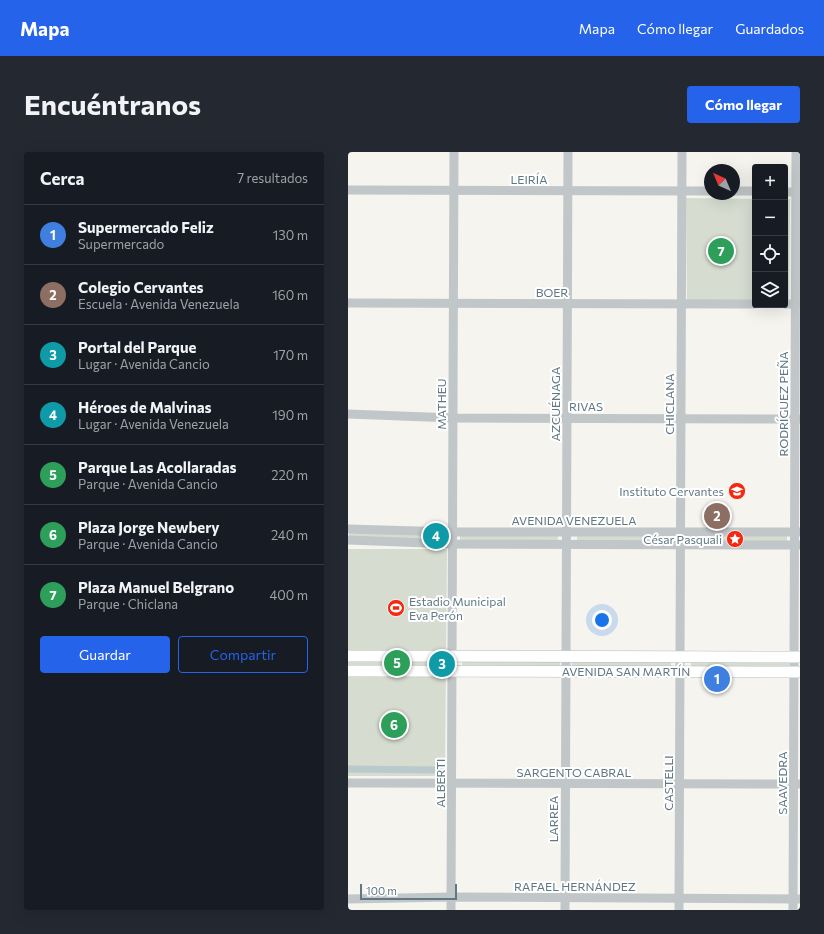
<!DOCTYPE html>
<html lang="es">
<meta charset="utf-8">
<style>
body{margin:0;font-family:Commissioner,sans-serif;background:#242831;color:#f1f3f6}
.controls{position:absolute;right:12px;top:12px;display:grid;overflow:hidden;border-radius:4px;box-shadow:0 4px 16px #0002}
.controls button{width:36px;height:36px;display:grid;place-items:center;padding:0;border:0;border-bottom:1px solid #363941;background:#171b24;color:#f1f3f6;font:20px sans-serif}
.compass{position:absolute;left:356px;top:12px;width:36px;height:36px;border-radius:50%;background:#171b24;box-shadow:0 4px 16px #0002;rotate:316deg}
.scale{position:absolute;left:12px;bottom:10px;width:97px;box-sizing:border-box;padding-left:4px;border:2px solid #607884;border-top:0;font-size:11px;line-height:14px;white-space:nowrap;color:#607884;-webkit-text-stroke:3px #fff;paint-order:stroke}
.you{position:absolute;left:254px;top:468px;width:14px;height:14px;margin:-10px;border:3px solid #fff;border-radius:50%;background:#1a73e8;box-shadow:0 0 0 6px #1a73e833}
.badge{display:grid;place-items:center;width:26px;height:26px;border-radius:50%;background:#2563eb;color:#fff;font-size:13px;font-weight:700}
.pin{position:absolute;translate:-50% -50%;border:2px solid #fff;box-shadow:0 1px 4px #0006}
.list{margin:0;padding:0;list-style:none}
h2{display:flex;justify-content:space-between;align-items:center;height:52px;margin:0;padding:0 16px;font-size:17px}
h2 small{font-size:13px;font-weight:400;color:#9ea1a6}
.list li{display:grid;grid-template-columns:26px 1fr auto;gap:12px;align-items:center;box-sizing:border-box;height:60px;padding:0 16px;border-top:1px solid #363941}
.list b{display:block;font-size:15px;white-space:nowrap}
.list p{margin:0;font-size:13px;white-space:nowrap;color:#9ea1a6}
.list em{font-size:13px;font-style:normal;color:#9ea1a6}
.actions{display:flex;gap:8px;padding:12px 16px}
.actions a{flex:1;padding:9px 0;border:1px solid #2563eb;border-radius:4px;text-align:center;font-size:14px;color:#2563eb}
.actions .main{background:#2563eb;color:#fff}
.icon{flex:none;width:22px;height:22px;fill:none;stroke:currentColor;stroke-width:2;stroke-linecap:round;stroke-linejoin:round}
.map{position:relative;flex:none;width:452px;height:758px;overflow:hidden;border-radius:4px}
header{display:flex;align-items:center;gap:24px;box-sizing:border-box;height:56px;padding:0 20px;background:#2563eb;color:#fff}
header strong{font-size:19px}
nav{display:flex;gap:22px;margin-inline-start:auto;font-size:14px}
.intro{display:flex;align-items:center;justify-content:space-between;box-sizing:border-box;height:96px;padding:0 24px}
h1{margin:0;font-size:28px}
.button{padding:10px 18px;border-radius:4px;background:#2563eb;color:#fff;font-size:14px;font-weight:700}
main{display:flex;gap:24px;padding:0 24px}
aside{flex:1;background:#171b24;border-radius:4px;box-shadow:0 4px 16px #0002}
.map>svg:first-child{display:block}
.green{fill:#d6dcd0}
.lines{fill:none;stroke-linecap:round;stroke-linejoin:round}
.canal{stroke:#b9c9cc;stroke-width:7}
.major-casing{stroke:#b4b9bc;stroke-width:12}
.minor{stroke:#c1c6c9;stroke-width:9}
.major{stroke:#fff;stroke-width:11}
.labels{text-anchor:middle;dominant-baseline:central;stroke-width:4;stroke-linejoin:round;paint-order:stroke}
.street-label{font-size:12px;fill:#607884;stroke:#fff}
.poi-label{font-size:12px;fill:#607884;stroke:#fff;text-anchor:end}
</style>
<header>
<strong>Mapa</strong>
<nav><a>Mapa</a><a>Cómo llegar</a><a>Guardados</a></nav>
</header>
<div class="intro"><h1>Encuéntranos</h1><a class="button">Cómo llegar</a></div>
<main>
<aside>
<h2>Cerca<small>7 resultados</small></h2>
<ul class="list">
<li><span class="badge" style="background:#3f7fe0">1</span><div><b>Supermercado Feliz</b><p>Supermercado</p></div><em>130 m</em></li>
<li><span class="badge" style="background:#8d6e63">2</span><div><b>Colegio Cervantes</b><p>Escuela · Avenida Venezuela</p></div><em>160 m</em></li>
<li><span class="badge" style="background:#0f9aa8">3</span><div><b>Portal del Parque</b><p>Lugar · Avenida Cancio</p></div><em>170 m</em></li>
<li><span class="badge" style="background:#0f9aa8">4</span><div><b>Héroes de Malvinas</b><p>Lugar · Avenida Venezuela</p></div><em>190 m</em></li>
<li><span class="badge" style="background:#2e9e5b">5</span><div><b>Parque Las Acollaradas</b><p>Parque · Avenida Cancio</p></div><em>220 m</em></li>
<li><span class="badge" style="background:#2e9e5b">6</span><div><b>Plaza Jorge Newbery</b><p>Parque · Avenida Cancio</p></div><em>240 m</em></li>
<li><span class="badge" style="background:#2e9e5b">7</span><div><b>Plaza Manuel Belgrano</b><p>Parque · Chiclana</p></div><em>400 m</em></li>
</ul>
<div class="actions"><a class="main">Guardar</a><a>Compartir</a></div>
</aside>
<div class="map">
<svg width="452" height="758" viewBox="0 0 452 758">
<rect width="100%" height="100%" fill="#f5f4ef"/>
<!-- green -->
<g class="green">
<path d="M 338,46 L 407,47 L 407,151 L 339,151 Z"/>
<path d="M 437,47 L 442,47 L 441,151 L 437,151 Z"/>
<path d="M 99,380 L 99,386 L 1,387 L 1,381 Z"/>
<path d="M 210,382 L 210,389 L 112,389 L 112,383 Z"/>
<rect x="229" y="383" width="98" height="6"/>
<path d="M 439,383 L 439,389 L 341,390 L 341,384 Z"/>
<path d="M 0,397 L 99,397 L 97,624 L 0,624 Z"/>
<path d="M 441,508 L 441,515 L 343,515 L 343,509 Z"/>
<rect x="114" y="509" width="98" height="6"/>
<rect x="224" y="509" width="99" height="6"/>
</g>
<g class="lines">
<!-- canal -->
<path class="canal" d="M 0,617 L 89,618"/>
<defs>
<g id="major">
<path d="M 0,504 L 452,505"/>
<path d="M 0,519 L 452,520"/>
</g>
</defs>
<!-- major casing -->
<use href="#major" class="major-casing"/>
<!-- minor -->
<g class="minor">
<path d="M 0,38 L 362,39"/>
<path d="M 386,39 L 407,39"/>
<path d="M 437,40 L 452,40"/>
<path d="M 0,151 L 407,152"/>
<path d="M 437,152 L 452,152"/>
<path d="M 0,262 L 105,266 L 452,267"/>
<path d="M 0,377 L 105,380 L 452,380"/>
<path d="M 0,388 L 105,392 L 452,393"/>
<path d="M 0,631 L 451,632"/>
<path d="M 0,747 L 104,745 L 452,747"/>
<path d="M 103,758 L 106,0"/>
<path d="M 217,758 L 220,0"/>
<path d="M 331,758 L 334,0"/>
<path d="M 445,758 L 448,0"/>
</g>
<!-- major -->
<use href="#major" class="major"/>
</g>
<!-- icons -->
<defs>
<symbol id="school-disc" viewBox="-11 -11 22 22"><circle r="9.5" fill="#f32a11" stroke="#fff"/><path d="M0-5L7-2L0 1L-7-2ZM-4 1L0 2.5L4 1V4Q0 6-4 4Z" fill="#fff"/></symbol>
<symbol id="sight-disc" viewBox="-11 -11 22 22"><circle r="9.5" fill="#f32a11" stroke="#fff"/><path d="M0-6L1.8-2.2L6-1.7L2.9 1.2L3.7 5.4L0 3.3L-3.7 5.4L-2.9 1.2L-6-1.7L-1.8-2.2Z" fill="#fff"/></symbol>
<symbol id="stadium-disc" viewBox="-11 -11 22 22"><circle r="9.5" fill="#f32a11" stroke="#fff"/><path d="M0-5a6.5 5 0 1 0 0 10a6.5 5 0 1 0 0-10ZM-3.5-1.8h7v3.6h-7Z" fill="#fff"/></symbol>
</defs>
<g fill-rule="evenodd">
<use href="#school-disc" x="379" y="329" width="20" height="20"/>
<use href="#sight-disc" x="377" y="377" width="20" height="20"/>
<use href="#stadium-disc" x="38" y="446" width="20" height="20"/>
</g>
<g class="labels">
<!-- street labels -->
<g class="street-label">
<text x="181" y="27">LEIRÍA</text>
<text x="204" y="140">BOER</text>
<text transform="translate(93 252) rotate(-90)">MATHEU</text>
<text transform="translate(207 252) rotate(-90)">AZCUÉNAGA</text>
<text transform="translate(321 252) rotate(-90)">CHICLANA</text>
<text transform="translate(435 252) rotate(-90)">RODRÍGUEZ PEÑA</text>
<text x="238" y="254">RIVAS</text>
<text x="226" y="368">AVENIDA VENEZUELA</text>
<text x="278" y="519">AVENIDA SAN MARTÍN</text>
<text x="226" y="620">SARGENTO CABRAL</text>
<text transform="translate(92 631) rotate(-90)">ALBERTI</text>
<text transform="translate(320 631) rotate(-90)">CASTELLI</text>
<text transform="translate(434 631) rotate(-90)">SAAVEDRA</text>
<text transform="translate(205 667) rotate(-90)">LARREA</text>
<text x="227" y="734">RAFAEL HERNÁNDEZ</text>
</g>
<!-- poi labels -->
<g class="poi-label">
<text x="376" y="339">Instituto Cervantes</text>
<text x="374" y="387">César Pasquali</text>
<text x="61" y="449" text-anchor="start">Estadio Municipal<tspan x="61" dy="14">Eva Perón</tspan></text>
</g>
</g>
</svg>
<div class="controls">
<button>+</button>
<button>−</button>
<button><svg class="icon" aria-label="locate" viewBox="0 0 24 24"><circle cx="12" cy="12" r="6"/><path d="M12 2v4M12 18v4M2 12h4M18 12h4"/></svg></button>
<button><svg class="icon" aria-label="layers" viewBox="0 0 24 24"><path d="M12 4l9 5-9 5-9-5zM3 14l9 5 9-5"/></svg></button>
</div>
<svg class="compass" viewBox="-18 -18 36 36"><path d="M0-13l5 13h-10z" fill="#e53935"/><path d="M0 13l5-13h-10z" fill="#9ea1a6"/></svg>
<div class="scale">100 m</div>
<div class="you"></div>
<div class="pin badge" style="left:369px;top:527px;background:#3f7fe0">1</div>
<div class="pin badge" style="left:369px;top:364px;background:#8d6e63">2</div>
<div class="pin badge" style="left:94px;top:512px;background:#0f9aa8">3</div>
<div class="pin badge" style="left:88px;top:384px;background:#0f9aa8">4</div>
<div class="pin badge" style="left:49px;top:511px;background:#2e9e5b">5</div>
<div class="pin badge" style="left:46px;top:573px;background:#2e9e5b">6</div>
<div class="pin badge" style="left:373px;top:99px;background:#2e9e5b">7</div>
</div>
</main>
